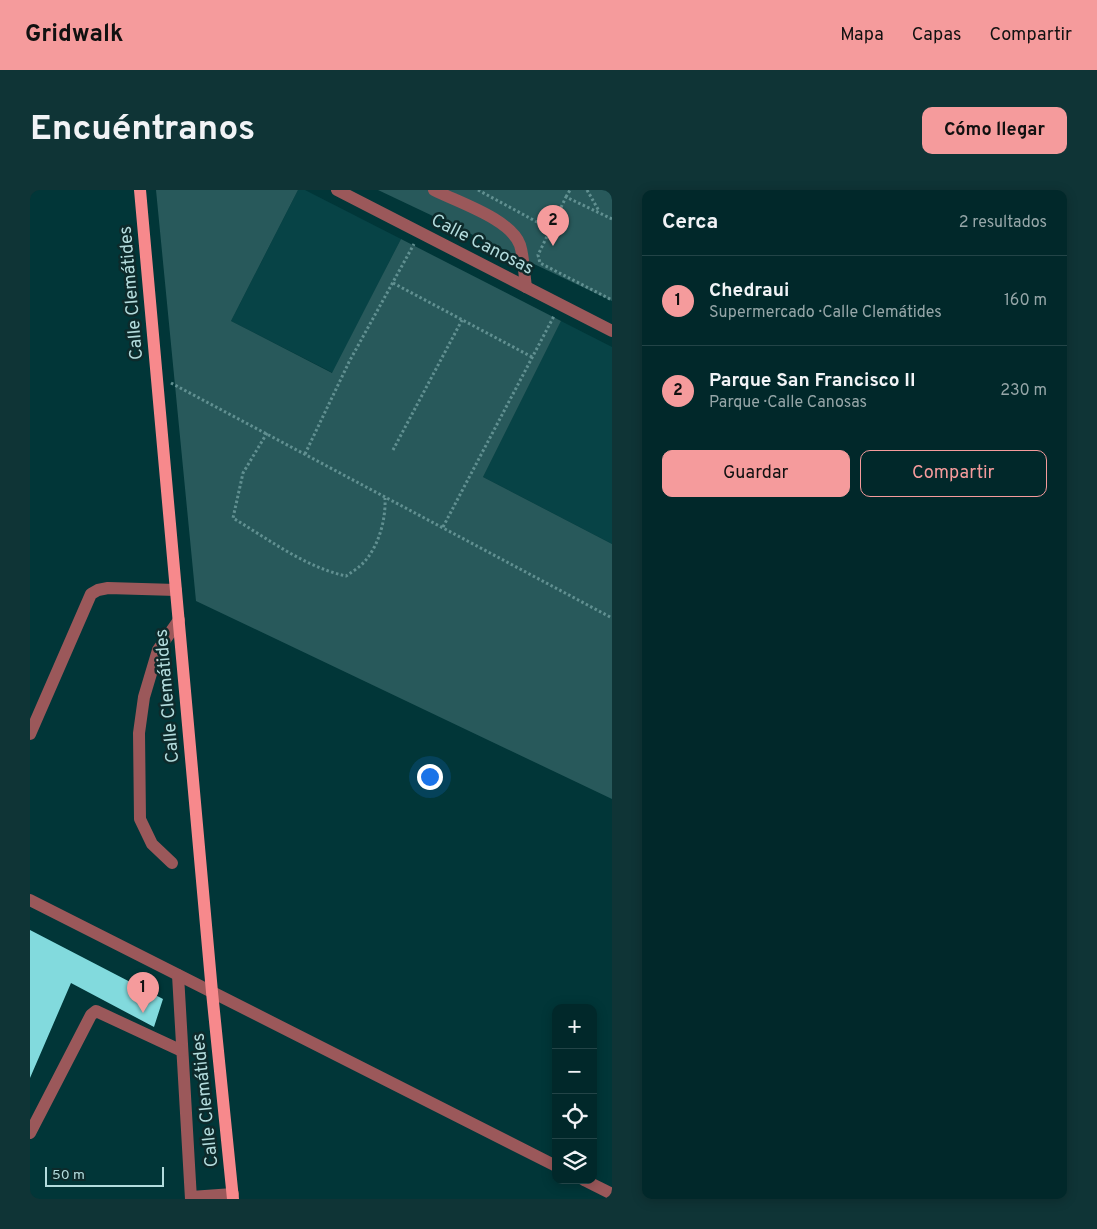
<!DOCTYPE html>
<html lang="es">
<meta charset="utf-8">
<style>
body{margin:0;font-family:Overpass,sans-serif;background:#0f3436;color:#f1f3f6}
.controls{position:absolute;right:15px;bottom:15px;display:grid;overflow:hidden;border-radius:10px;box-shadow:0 2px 12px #0003}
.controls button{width:45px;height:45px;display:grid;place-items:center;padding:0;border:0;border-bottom:1px solid #234447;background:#01282a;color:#f1f3f6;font:25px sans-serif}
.scale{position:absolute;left:15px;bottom:12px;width:119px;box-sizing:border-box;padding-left:5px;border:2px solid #b3dcdd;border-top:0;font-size:14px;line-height:18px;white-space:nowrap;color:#b3dcdd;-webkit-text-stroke:4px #0d2a2b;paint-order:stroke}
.you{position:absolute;left:399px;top:586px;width:18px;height:18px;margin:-12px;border:4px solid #fff;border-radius:50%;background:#1a73e8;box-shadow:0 0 0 8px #1a73e833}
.badge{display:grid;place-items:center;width:32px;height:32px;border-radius:50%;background:#f59b9c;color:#111;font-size:16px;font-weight:700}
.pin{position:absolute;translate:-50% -41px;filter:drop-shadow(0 1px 2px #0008)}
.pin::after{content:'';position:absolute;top:26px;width:18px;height:15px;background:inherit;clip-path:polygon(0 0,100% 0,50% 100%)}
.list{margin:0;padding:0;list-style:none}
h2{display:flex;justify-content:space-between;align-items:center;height:65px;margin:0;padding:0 20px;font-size:21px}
h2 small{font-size:16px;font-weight:400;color:#96a6a8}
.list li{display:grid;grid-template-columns:32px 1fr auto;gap:15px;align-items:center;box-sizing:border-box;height:90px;padding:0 20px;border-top:1px solid #234447}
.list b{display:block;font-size:19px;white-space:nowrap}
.list p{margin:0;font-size:16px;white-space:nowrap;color:#96a6a8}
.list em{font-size:16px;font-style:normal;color:#96a6a8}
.actions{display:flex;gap:10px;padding:15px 20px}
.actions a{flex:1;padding:11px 0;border:1px solid #f59b9c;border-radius:10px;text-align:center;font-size:18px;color:#f59b9c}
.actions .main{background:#f59b9c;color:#111}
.icon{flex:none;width:28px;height:28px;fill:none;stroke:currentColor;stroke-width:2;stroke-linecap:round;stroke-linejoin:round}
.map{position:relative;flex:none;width:582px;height:1009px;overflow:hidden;border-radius:10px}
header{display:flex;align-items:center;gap:30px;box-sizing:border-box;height:70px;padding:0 25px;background:#f59b9c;color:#111}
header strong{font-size:24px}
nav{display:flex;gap:28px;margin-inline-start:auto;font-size:18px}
.intro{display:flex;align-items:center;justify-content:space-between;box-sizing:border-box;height:120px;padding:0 30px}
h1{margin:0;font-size:35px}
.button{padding:12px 22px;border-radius:10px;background:#f59b9c;color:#111;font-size:18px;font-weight:700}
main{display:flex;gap:30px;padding:0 30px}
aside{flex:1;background:#01282a;border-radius:10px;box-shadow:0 2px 12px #0003}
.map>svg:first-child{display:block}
.built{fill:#074346}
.green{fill:#28595b}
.building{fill:#82dadd}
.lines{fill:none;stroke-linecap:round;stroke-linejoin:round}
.path{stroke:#619091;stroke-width:3;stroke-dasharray:2.5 2.5;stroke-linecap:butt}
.minor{stroke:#9b585a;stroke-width:12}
.major{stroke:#f7898c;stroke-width:12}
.labels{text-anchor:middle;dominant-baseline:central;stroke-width:5;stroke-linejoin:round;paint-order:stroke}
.street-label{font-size:18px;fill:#b3dcdd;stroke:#0d2a2b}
</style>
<header>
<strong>Gridwalk</strong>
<nav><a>Mapa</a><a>Capas</a><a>Compartir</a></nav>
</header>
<div class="intro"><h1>Encuéntranos</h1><a class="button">Cómo llegar</a></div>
<main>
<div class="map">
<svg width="582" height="1009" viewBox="0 0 582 1009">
<rect width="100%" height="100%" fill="#013638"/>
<!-- built -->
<g class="built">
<path d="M 268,0 L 275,0 L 371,49 L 303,183 L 201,131 Z"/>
<path d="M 531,131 L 582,157 L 582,354 L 453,287 Z"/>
</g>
<!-- green -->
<g class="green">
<path d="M 126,0 L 268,0 L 201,131 L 302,183 L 371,49 L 531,131 L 453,287 L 582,354 L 582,609 L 166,411 Z"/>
<path d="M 348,0 L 582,0 L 582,111 Z"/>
</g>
<!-- building -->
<path class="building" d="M 0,740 L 133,809 L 124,837 L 41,793 L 0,888 Z"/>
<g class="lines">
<!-- path -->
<g class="path">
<path d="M 448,0 L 520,39"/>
<path d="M 557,0 L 569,21"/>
<path d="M 536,7 L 540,0"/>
<path d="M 582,29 L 536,7 L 508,65 L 510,73 L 582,110"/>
<path d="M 363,93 L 502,167"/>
<path d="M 141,193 L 582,428"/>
<path d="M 237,243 L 213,283 L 203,328 C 238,349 275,377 316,386 C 322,382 330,377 335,371 C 349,355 356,329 355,308"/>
<path d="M 363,260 L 432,130"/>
<path d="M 275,264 L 319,172 L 384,54"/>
<path d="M 413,337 L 524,126"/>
</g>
<!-- minor -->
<g class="minor">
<path d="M 307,0 L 582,141"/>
<path d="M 404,0 C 427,12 481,29 490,55 C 494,68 494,84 496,97"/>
<path d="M 0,544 L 61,404 L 68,400 L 78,398 L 146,400"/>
<path d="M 142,673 L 122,654 L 110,629 L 109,543 L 114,507 L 128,460 L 149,430"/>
<path d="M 0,710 L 526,976"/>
<path d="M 148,785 L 161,1009"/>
<path d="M 0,943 L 61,825 L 66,821 L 152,861"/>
<path d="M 554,990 L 582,1004"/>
<path d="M 161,1007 L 203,1004"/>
</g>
<!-- major -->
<path class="major" d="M 110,0 L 182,802 L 203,1009"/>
</g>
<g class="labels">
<!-- street labels -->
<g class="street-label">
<text transform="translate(452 55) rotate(27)">Calle Canosas</text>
<text transform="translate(102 103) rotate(-95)">Calle Clemátides</text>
<text transform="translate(138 506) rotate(-95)">Calle Clemátides</text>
<text transform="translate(176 910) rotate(-96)">Calle Clemátides</text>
</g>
</g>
</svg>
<div class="controls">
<button>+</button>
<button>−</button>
<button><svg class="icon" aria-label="locate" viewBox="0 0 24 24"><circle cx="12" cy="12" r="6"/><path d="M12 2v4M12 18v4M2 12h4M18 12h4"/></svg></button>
<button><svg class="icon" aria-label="layers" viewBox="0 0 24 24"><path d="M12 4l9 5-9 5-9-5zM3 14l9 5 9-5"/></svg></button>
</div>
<div class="scale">50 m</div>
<div class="you"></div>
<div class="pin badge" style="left:113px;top:823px">1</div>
<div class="pin badge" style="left:523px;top:56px">2</div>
</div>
<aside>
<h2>Cerca<small>2 resultados</small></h2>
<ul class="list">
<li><span class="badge">1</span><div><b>Chedraui</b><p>Supermercado · Calle Clemátides</p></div><em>160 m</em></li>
<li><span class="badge">2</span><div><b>Parque San Francisco II</b><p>Parque · Calle Canosas</p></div><em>230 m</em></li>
</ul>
<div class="actions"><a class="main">Guardar</a><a>Compartir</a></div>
</aside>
</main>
